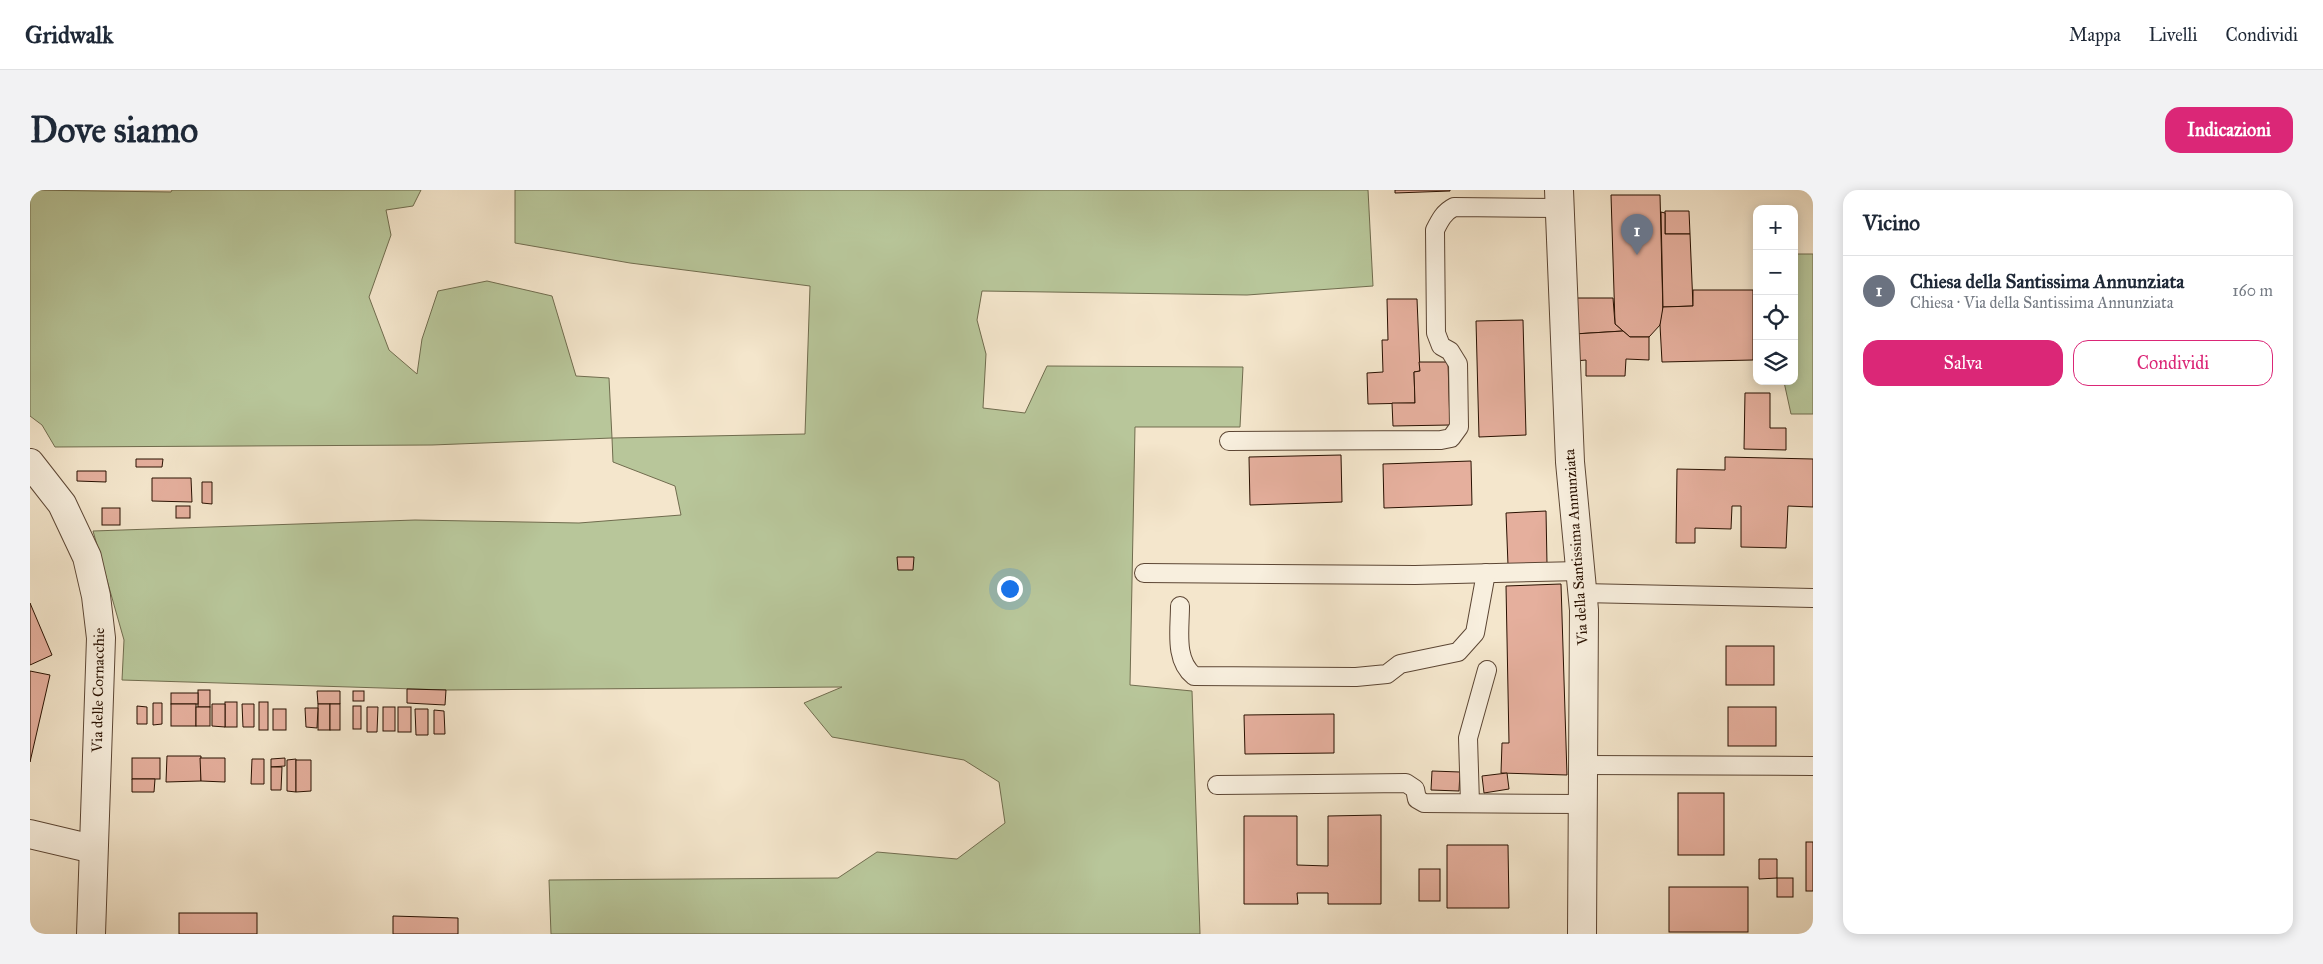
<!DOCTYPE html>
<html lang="it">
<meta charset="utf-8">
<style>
body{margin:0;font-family:"IM FELL Great Primer",serif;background:#f2f2f3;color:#1f2937}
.controls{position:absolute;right:15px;top:15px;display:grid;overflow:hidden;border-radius:10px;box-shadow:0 2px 12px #0003}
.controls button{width:45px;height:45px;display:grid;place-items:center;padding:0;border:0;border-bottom:1px solid #e0e1e3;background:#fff;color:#1f2937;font:25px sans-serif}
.you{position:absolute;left:979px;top:398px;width:18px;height:18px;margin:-12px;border:4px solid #fff;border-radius:50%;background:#1a73e8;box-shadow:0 0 0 8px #1a73e833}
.badge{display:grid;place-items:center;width:32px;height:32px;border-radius:50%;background:#db2777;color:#fff;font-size:16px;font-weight:700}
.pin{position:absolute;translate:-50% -41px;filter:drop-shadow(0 1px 2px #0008)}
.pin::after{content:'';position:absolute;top:26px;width:18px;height:15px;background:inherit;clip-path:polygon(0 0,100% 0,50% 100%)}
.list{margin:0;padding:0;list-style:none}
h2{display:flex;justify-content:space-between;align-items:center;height:65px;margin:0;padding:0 20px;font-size:21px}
h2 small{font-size:16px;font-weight:400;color:#747a83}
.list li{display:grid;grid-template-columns:32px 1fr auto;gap:15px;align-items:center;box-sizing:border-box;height:70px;padding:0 20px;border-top:1px solid #e0e1e3}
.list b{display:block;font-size:19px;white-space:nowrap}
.list p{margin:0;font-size:16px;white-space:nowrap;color:#747a83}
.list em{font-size:16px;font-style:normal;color:#747a83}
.actions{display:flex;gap:10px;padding:15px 20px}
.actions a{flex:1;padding:11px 0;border:1px solid #db2777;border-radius:15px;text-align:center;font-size:18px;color:#db2777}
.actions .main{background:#db2777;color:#fff}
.icon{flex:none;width:28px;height:28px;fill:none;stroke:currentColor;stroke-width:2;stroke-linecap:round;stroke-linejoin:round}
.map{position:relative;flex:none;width:1783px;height:744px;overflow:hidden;border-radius:15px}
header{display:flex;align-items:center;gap:30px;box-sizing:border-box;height:70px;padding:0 25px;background:#fff;border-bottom:1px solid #e0e1e3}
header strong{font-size:24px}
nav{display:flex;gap:28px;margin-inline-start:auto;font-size:18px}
.intro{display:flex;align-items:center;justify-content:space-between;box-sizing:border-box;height:120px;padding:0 30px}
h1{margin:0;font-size:35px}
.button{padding:12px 22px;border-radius:15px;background:#db2777;color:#fff;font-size:18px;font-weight:700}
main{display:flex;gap:30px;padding:0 30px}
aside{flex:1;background:#fff;border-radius:15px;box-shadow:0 2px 12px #0003}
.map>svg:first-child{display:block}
.green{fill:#b8c69a;stroke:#706c4e}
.building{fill:#e5af9d;stroke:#291101}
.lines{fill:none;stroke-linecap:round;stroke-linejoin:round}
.service-casing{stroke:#5c4634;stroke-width:20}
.minor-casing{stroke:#5c4634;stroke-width:30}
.tertiary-casing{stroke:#5c4634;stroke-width:30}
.service{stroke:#f8efde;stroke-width:18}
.minor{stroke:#f8efde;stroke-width:28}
.tertiary{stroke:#f8efde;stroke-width:28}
.labels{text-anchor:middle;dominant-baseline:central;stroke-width:4.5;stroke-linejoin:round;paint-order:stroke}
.street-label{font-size:15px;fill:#291101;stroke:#f8efde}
</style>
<header>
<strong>Gridwalk</strong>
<nav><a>Mappa</a><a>Livelli</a><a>Condividi</a></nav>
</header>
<div class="intro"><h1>Dove siamo</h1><a class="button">Indicazioni</a></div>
<main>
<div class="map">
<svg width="1783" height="744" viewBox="0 0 1783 744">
<rect width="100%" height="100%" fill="#f4e6cc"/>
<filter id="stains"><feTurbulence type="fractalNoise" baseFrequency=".004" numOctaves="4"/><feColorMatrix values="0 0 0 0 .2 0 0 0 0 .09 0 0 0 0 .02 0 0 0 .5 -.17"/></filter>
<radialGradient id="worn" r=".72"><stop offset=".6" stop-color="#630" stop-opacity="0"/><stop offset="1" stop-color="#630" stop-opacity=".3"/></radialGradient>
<!-- green -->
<g class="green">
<path d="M 0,0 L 141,2 L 142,0 L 391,0 L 383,16 L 356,20 L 361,45 L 339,107 L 359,160 L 387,184 L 392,149 L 408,101 L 457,91 L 522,106 L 546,186 L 579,188 L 582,248 L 775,244 L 780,96 L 600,73 L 485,53 L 485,0 L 1338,0 L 1343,96 L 1217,105 L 952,101 L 947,130 L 956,164 L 953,218 L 995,223 L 1017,176 L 1213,177 L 1210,237 L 1105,237 L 1100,495 L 1162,501 L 1170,744 L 521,744 L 519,690 L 808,688 L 847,662 L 927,669 L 975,633 L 969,592 L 934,570 L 802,547 L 774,513 L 812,497 L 417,500 L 92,490 L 94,450 L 63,341 L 385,330 L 549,333 L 651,325 L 645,296 L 583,272 L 582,248 L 402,255 L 25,257 L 12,235 L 0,226 Z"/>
<path d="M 1764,64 L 1783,64 L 1783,224 L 1761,224 L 1754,192 L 1749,191 L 1764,191 Z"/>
</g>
<!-- building -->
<g class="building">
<path d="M 1365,0 L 1420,0 L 1420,1 L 1365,3 Z"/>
<path d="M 1581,5 L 1630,5 L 1633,124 L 1630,135 L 1619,147 L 1600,147 L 1585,134 Z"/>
<path d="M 1635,21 L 1659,21 L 1660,44 L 1635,44 Z"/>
<path d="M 1631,22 L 1635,23 L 1635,44 L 1660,44 L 1663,116 L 1633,117 Z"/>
<path d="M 1663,100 L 1723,100 L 1723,170 L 1632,172 L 1630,135 L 1633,117 L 1663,116 Z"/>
<path d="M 1543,108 L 1583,108 L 1585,134 L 1593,141 L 1544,144 Z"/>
<path d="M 1357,109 L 1387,109 L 1390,181 L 1384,182 L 1385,213 L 1338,214 L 1337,183 L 1353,182 L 1352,150 L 1358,150 Z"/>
<path d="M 1493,130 L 1496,245 L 1449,247 L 1446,131 Z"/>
<path d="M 1593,141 L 1600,147 L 1619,147 L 1619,170 L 1596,169 L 1595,186 L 1556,186 L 1556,170 L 1545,171 L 1544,144 Z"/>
<path d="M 1389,172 L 1418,172 L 1420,235 L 1363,236 L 1362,213 L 1385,213 L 1384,182 L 1390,181 Z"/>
<path d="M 1715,203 L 1740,203 L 1740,238 L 1756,238 L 1756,260 L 1714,259 Z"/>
<path d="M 1311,265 L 1312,312 L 1220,315 L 1219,267 Z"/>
<path d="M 1695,267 L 1783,269 L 1783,317 L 1758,316 L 1756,358 L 1711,357 L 1711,316 L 1702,316 L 1701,339 L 1665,338 L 1665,353 L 1646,353 L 1647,279 L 1695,280 Z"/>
<path d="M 106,269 L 133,269 L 132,277 L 106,277 Z"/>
<path d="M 1441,271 L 1442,315 L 1354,318 L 1353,274 Z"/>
<path d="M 47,281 L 76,281 L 76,292 L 47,291 Z"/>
<path d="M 122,288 L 161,288 L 162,312 L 122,311 Z"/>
<path d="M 172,292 L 182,292 L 182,314 L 172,313 Z"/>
<rect x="146" y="316" width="14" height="12"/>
<rect x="72" y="318" width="18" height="17"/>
<path d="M 1516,321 L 1517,374 L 1478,375 L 1476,323 Z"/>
<path d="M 867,367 L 884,367 L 883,380 L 868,380 Z"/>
<path d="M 1531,394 L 1537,585 L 1471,583 L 1472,553 L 1479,553 L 1476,396 Z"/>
<path d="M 0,413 L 22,465 L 0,475 Z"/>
<rect x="1696" y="456" width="48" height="39"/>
<path d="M 0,481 L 20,485 L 0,572 Z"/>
<path d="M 377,499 L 416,500 L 415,515 L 377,513 Z"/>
<rect x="168" y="500" width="12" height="17"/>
<path d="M 287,501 L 310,501 L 310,514 L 288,514 Z"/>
<rect x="323" y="501" width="11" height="10"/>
<rect x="141" y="503" width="27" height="11"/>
<rect x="195" y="512" width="12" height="25"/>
<rect x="229" y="512" width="9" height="28"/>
<path d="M 123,513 L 132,513 L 132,534 L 123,535 Z"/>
<rect x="141" y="514" width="25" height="22"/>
<path d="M 182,514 L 195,514 L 195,537 L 182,536 Z"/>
<path d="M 212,514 L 224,514 L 224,537 L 213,537 Z"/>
<rect x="288" y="514" width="12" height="26"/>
<rect x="300" y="514" width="10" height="26"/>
<path d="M 107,516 L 117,517 L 117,534 L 107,534 Z"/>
<rect x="323" y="516" width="8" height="23"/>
<rect x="166" y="517" width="14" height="19"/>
<path d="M 337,517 L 348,517 L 347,542 L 337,542 Z"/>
<rect x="353" y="517" width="12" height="24"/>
<rect x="368" y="517" width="13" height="25"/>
<rect x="1698" y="517" width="48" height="39"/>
<path d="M 275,518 L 288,518 L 287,538 L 276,537 Z"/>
<rect x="243" y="519" width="13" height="21"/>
<path d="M 385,519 L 398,519 L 398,545 L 386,545 Z"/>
<path d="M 404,520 L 414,521 L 415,544 L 404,544 Z"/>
<path d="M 1304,524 L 1304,563 L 1215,564 L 1214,525 Z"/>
<path d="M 137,566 L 171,566 L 171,591 L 136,592 Z"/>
<rect x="102" y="568" width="28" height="21"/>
<path d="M 170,568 L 195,568 L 195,592 L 171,591 Z"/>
<path d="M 255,568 L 255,576 L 241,577 L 241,569 Z"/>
<path d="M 222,569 L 234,569 L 234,594 L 221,594 Z"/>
<path d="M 266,569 L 266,602 L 257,601 L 257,570 Z"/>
<path d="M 266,570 L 281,570 L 281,601 L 266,602 Z"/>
<path d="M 241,577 L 252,577 L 251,600 L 241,600 Z"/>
<path d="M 1402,581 L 1430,582 L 1429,601 L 1401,600 Z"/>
<path d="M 1477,583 L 1479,599 L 1454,603 L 1452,586 Z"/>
<path d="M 102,589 L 125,589 L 124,602 L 102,602 Z"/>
<rect x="1648" y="603" width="46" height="62"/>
<path d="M 1351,625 L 1351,714 L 1298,714 L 1298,703 L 1267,703 L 1268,714 L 1214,714 L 1214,626 L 1267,626 L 1267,675 L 1298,676 L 1298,626 Z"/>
<rect x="1776" y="652" width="7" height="49"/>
<path d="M 1417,655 L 1478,655 L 1479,718 L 1417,718 Z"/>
<path d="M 1729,669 L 1747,669 L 1747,688 L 1729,689 Z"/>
<rect x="1389" y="679" width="21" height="32"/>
<rect x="1747" y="688" width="16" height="19"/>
<rect x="1639" y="697" width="79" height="45"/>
<rect x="149" y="723" width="78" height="21"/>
<path d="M 363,726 L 428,728 L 428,744 L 363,744 Z"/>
</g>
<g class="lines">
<defs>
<g id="service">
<path d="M 1199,251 L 1411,250 L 1421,248 L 1429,237 L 1428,174 L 1420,161 L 1411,156 L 1406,143 L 1405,40 C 1410,30 1414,22 1424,17 L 1529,18"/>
<path d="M 1114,383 L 1385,385 L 1550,381"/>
<path d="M 1552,403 L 1783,408"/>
<path d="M 1150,416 C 1150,440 1144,470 1164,486 L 1326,487 L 1357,484 L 1370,474 L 1428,462 L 1445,443 L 1456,383"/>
<path d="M 1553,575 L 1783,576"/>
<path d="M 1187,595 L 1376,593 L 1385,599 L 1387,609 L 1394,613 L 1553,614"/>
<path d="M 1440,613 L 1438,548 L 1457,480"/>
</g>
<g id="minor">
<path d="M 0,273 L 32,314 L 57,367 L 66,406 L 71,448 L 61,744"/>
<path d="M 0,644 L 63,659"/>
</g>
<path id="tertiary" d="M 1529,0 L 1540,272 L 1554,420 L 1552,744"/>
</defs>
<!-- service casing -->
<use href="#service" class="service-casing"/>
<!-- minor casing -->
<use href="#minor" class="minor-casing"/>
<!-- tertiary casing -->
<use href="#tertiary" class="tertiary-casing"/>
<!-- service -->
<use href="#service" class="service"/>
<!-- minor -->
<use href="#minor" class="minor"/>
<!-- tertiary -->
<use href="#tertiary" class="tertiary"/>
</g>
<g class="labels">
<!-- street labels -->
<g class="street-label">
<text transform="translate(1546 357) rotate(-94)">Via della Santissima Annunziata</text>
<text transform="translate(68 500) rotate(-89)">Via delle Cornacchie</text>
</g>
</g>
<rect width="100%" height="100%" filter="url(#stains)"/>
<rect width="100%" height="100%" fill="url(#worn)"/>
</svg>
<div class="controls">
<button>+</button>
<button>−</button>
<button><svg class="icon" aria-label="locate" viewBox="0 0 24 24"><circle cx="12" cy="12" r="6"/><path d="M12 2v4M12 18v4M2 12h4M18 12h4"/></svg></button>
<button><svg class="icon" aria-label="layers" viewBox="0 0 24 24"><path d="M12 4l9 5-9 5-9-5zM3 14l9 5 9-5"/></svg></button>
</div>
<div class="you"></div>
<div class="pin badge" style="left:1607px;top:65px;background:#6b7280">1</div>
</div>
<aside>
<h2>Vicino<small></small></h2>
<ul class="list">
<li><span class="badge" style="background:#6b7280">1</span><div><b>Chiesa della Santissima Annunziata</b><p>Chiesa · Via della Santissima Annunziata</p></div><em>160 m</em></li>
</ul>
<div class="actions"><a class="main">Salva</a><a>Condividi</a></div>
</aside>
</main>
